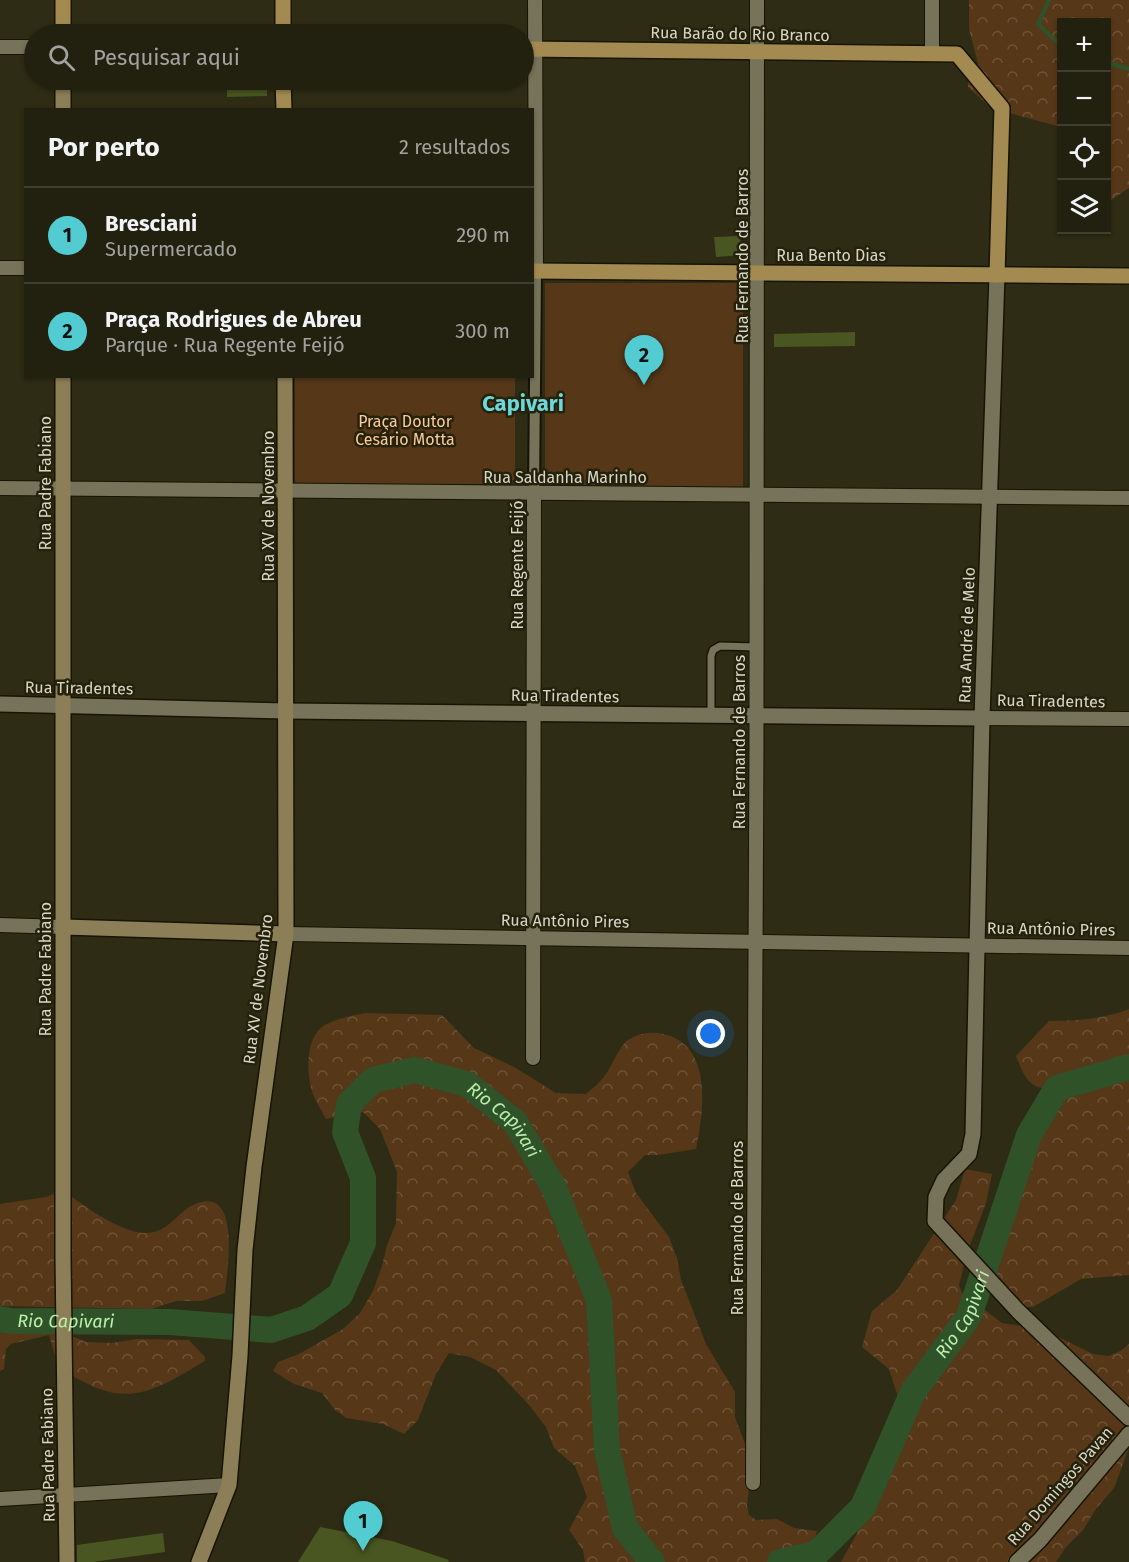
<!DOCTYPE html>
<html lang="pt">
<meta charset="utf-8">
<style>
body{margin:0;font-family:"Fira Sans",sans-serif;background:#2e2e1e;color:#f1f3f6}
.controls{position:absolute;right:18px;top:18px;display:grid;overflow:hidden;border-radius:0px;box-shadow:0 2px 4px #0004}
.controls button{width:54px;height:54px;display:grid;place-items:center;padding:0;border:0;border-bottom:2px solid #3f3e30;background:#222110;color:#f1f3f6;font:30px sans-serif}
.you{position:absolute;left:711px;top:1034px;width:21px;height:21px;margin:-15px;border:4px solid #fff;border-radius:50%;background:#1a73e8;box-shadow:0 0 0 9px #1a73e833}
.badge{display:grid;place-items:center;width:39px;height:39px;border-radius:50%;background:#52ccd0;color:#111;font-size:20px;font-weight:700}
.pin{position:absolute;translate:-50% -50px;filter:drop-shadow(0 2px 3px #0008)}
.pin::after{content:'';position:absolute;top:32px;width:21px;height:18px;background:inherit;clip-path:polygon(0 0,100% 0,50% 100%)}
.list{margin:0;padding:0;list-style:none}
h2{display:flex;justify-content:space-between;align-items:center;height:78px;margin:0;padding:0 24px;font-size:26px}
h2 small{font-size:20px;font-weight:400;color:#a2a39f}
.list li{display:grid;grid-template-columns:39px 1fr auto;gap:18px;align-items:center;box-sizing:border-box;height:96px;padding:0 24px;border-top:2px solid #3f3e30}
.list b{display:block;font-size:22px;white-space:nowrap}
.list p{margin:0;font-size:20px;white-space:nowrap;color:#a2a39f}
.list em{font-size:20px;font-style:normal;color:#a2a39f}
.icon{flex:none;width:33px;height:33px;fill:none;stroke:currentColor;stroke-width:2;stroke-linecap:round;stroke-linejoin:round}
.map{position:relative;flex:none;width:1129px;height:1562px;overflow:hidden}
.search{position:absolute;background:#222110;box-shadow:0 2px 4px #0004;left:24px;top:24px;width:510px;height:66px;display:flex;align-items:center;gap:15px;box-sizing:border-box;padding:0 21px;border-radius:33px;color:#a2a39f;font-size:22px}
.panel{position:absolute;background:#222110;box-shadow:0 2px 4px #0004;left:24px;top:108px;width:510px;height:270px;border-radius:0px}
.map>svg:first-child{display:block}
.forest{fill:url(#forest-crowns)}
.park{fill:#563718}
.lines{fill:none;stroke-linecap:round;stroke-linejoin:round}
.stream{stroke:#2f5229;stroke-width:4.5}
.river{stroke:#2f5229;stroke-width:26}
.building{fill:#495621}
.service-casing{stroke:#171401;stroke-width:10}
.pedestrian-casing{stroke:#171401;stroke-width:14}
.minor-casing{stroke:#171401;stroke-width:16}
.tertiary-casing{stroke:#171401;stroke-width:18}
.secondary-casing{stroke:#171401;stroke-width:18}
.primary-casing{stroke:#171401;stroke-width:18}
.service{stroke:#76735a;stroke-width:7}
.pedestrian{stroke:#76735a;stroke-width:10}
.minor{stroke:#76735a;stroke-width:14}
.tertiary{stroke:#76735a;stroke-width:15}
.secondary{stroke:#8c7e56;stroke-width:15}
.primary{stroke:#a38a51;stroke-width:15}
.labels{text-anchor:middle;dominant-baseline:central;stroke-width:5;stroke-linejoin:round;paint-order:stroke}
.street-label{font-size:16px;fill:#d8d6c8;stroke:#25220b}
.park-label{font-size:16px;fill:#fec99a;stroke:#25220b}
.water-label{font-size:18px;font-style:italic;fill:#b8f0ac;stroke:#25220b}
.district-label{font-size:22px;font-weight:bold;fill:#6cd8dc;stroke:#25220b}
</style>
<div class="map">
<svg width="1129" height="1562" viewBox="0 0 1129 1562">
<defs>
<pattern id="forest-crowns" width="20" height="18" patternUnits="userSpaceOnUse" patternTransform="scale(1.5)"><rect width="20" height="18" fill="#563718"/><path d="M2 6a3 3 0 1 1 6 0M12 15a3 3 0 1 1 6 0" fill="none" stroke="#6e5338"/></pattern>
</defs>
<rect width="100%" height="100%" fill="#2e2c15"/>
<!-- forest -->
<g class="forest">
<path d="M 969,0 L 1129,0 L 1129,188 L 1107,203 L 1106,22 L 1062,22 L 1061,129 L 1057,126 L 991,108 L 968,87 L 968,75 L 978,64 L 969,29 Z"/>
<path d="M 1129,1009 L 1129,1275 L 1081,1279 L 1033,1307 L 1014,1307 L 993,1289 L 990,1266 L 1006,1199 L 1025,1158 L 1061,1103 L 1063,1095 L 1058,1089 C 1030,1090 1026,1081 1016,1056 L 1049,1021 C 1076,1021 1104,1019 1129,1009 Z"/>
<path d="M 365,1013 L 442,1015 L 474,1048 L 514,1067 L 556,1093 L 586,1094 C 592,1089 598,1084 603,1078 C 611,1069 619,1046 628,1040 C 639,1033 651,1031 663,1034 C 713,1044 704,1111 696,1149 L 658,1155 L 645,1155 L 628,1172 L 636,1193 L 669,1237 L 677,1258 L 681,1280 L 706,1344 L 735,1392 L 735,1417 L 752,1463 L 747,1505 L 749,1515 L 756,1520 L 777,1519 L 794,1528 L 817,1531 L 813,1544 L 802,1562 L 585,1562 L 583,1550 L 569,1530 L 587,1497 L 575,1466 L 554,1448 L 546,1427 L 529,1405 L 496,1370 L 470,1357 L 449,1353 L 436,1374 L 418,1420 L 404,1434 L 383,1424 L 346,1418 L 335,1410 L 322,1393 L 294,1384 L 273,1371 L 278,1362 L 299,1354 L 343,1329 L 360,1313 L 373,1291 L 382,1266 L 387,1245 L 396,1223 L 397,1172 L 380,1129 L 363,1112 L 326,1119 C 322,1111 316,1102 313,1094 C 306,1075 305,1036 325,1025 C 337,1018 352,1016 365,1013 Z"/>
<path d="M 965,1169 L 992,1174 L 986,1203 L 967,1253 L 959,1285 L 962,1293 L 1002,1323 L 1042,1329 L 1093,1354 L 1109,1356 L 1122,1350 L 1129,1344 L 1129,1448 L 1114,1488 L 1096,1509 L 1083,1530 L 1066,1547 L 1056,1562 L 841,1562 L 877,1497 L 894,1444 L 889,1433 L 897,1420 L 897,1394 L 889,1369 L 862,1347 L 872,1311 L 897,1290 L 956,1200 Z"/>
<path d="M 63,1190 C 82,1205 120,1232 144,1233 C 169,1234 177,1211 195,1204 C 242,1185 227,1270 225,1293 L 202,1301 L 176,1301 L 151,1309 L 0,1306 L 0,1204 L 46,1197 Z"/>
<path d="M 18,1324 L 43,1324 L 86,1342 L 112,1343 L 137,1339 L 189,1340 L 205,1357 L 205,1361 C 163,1385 134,1408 86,1383 C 58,1369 57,1365 49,1335 L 11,1344 L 6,1349 L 4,1369 L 0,1371 L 0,1331 Z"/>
</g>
<!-- park -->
<g class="park">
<rect x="545" y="283" width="198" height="204"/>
<rect x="295" y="377" width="220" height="107"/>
</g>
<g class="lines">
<!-- stream -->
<g class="stream">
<path d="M 1049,0 L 1038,24 L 1062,47"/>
<path d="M 1106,62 L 1129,69"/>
</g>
<!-- river -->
<g class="river">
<path id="s1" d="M 0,1319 L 11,1321 L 170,1322 L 271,1330 L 307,1318 L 340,1295 L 363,1243 L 363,1178 L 345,1132 L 349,1104 L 373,1080 L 415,1070 L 467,1084 L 515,1122 L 554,1188 L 599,1300 L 607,1450 L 625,1528 L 652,1562"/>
<path id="s2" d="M 780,1562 L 816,1554 L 863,1507 L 913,1392 L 969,1316 L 1029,1135 L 1057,1088 L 1129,1067"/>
</g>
</g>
<!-- building -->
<g class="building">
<path d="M 227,80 L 267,80 L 267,96 L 227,97 Z"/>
<path d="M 740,236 L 742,255 L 716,257 L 714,237 Z"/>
<path d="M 855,332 L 855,346 L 774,347 L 774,334 Z"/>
<path d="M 320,1527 L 392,1541 L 449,1560 L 448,1562 L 298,1562 Z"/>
<path d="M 163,1533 L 165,1552 L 92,1562 L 77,1562 L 77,1545 Z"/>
</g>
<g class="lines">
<defs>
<path id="service" d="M 711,715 L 711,656 L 713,650 L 720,646 L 756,647"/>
<path id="pedestrian" d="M 534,493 L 536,271"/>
<g id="minor">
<path d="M 535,0 L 536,271"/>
<path d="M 932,0 L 932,54"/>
<path d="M 0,47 L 34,47"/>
<path d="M 0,268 L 26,268"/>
<path d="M 0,488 L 1129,498"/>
<path d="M 982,718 L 1129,719"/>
<path d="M 0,925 L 64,927"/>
<path d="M 286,934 L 1129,948"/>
<path d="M 533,1058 L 534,493"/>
<path d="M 753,1483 C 754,989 760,494 757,0"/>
<path d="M 0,1499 L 229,1485"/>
</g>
<g id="tertiary">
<path d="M 997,275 L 982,718 L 973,1134 L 969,1154 L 944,1180 L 936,1197 L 935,1221 L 1018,1311 L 1129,1418"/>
<path d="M 0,704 L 286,711 L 982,718"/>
<path d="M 1017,1562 L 1040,1540 L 1129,1434"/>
</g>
<g id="secondary">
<path d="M 63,80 L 63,110"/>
<path d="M 63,376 L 63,1257 L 67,1562"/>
<path d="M 64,927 L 286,934"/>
<path d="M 199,1562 L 229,1485 L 240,1356 L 245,1250 L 254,1167 L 286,934 L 285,376"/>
</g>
<g id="primary">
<path d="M 63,0 L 63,34"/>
<path d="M 283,0 L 283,34"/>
<path d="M 524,49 L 957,54 L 1002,108 L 997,275"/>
<path d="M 283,80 L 284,110"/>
<path d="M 532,271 L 1129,276"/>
</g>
</defs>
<!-- service casing -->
<use href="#service" class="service-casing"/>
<!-- pedestrian casing -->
<use href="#pedestrian" class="pedestrian-casing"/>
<!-- minor casing -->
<use href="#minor" class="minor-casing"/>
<!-- tertiary casing -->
<use href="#tertiary" class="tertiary-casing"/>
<!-- secondary casing -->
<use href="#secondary" class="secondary-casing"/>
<!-- primary casing -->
<use href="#primary" class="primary-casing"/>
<!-- service -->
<use href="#service" class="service"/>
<!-- pedestrian -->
<use href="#pedestrian" class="pedestrian"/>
<!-- minor -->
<use href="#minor" class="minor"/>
<!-- tertiary -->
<use href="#tertiary" class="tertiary"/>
<!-- secondary -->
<use href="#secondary" class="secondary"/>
<!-- primary -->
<use href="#primary" class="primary"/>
</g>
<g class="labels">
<!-- street labels -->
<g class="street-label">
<text transform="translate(740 34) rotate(1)">Rua Barão do Rio Branco</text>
<text x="831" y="255">Rua Bento Dias</text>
<text transform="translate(742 256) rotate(-90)">Rua Fernando de Barros</text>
<text x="565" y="477">Rua Saldanha Marinho</text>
<text transform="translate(45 483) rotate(-90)">Rua Padre Fabiano</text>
<text transform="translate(268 506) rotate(-90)">Rua XV de Novembro</text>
<text transform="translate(517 565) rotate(-90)">Rua Regente Feijó</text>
<text transform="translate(967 635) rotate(-88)">Rua André de Melo</text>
<text transform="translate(79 688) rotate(1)">Rua Tiradentes</text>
<text transform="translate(565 696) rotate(1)">Rua Tiradentes</text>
<text transform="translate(1051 701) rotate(1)">Rua Tiradentes</text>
<text transform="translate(739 742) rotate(-90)">Rua Fernando de Barros</text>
<text transform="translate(565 921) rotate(1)">Rua Antônio Pires</text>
<text transform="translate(1051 929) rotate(1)">Rua Antônio Pires</text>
<text transform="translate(45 969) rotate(-90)">Rua Padre Fabiano</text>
<text transform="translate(258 989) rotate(-83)">Rua XV de Novembro</text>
<text transform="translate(737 1228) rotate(-90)">Rua Fernando de Barros</text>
<text transform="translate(48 1455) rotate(-91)">Rua Padre Fabiano</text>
<text transform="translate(1060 1486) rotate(-49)">Rua Domingos Pavan</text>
</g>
<!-- park labels -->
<g class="park-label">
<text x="405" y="421">Praça Doutor<tspan x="405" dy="18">Cesário Motta</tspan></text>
</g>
<!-- water labels -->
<g class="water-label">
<text stroke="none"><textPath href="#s1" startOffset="732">Rio Capivari</textPath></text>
<text stroke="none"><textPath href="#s2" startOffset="322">Rio Capivari</textPath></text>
<text stroke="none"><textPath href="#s1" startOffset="66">Rio Capivari</textPath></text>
</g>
<!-- district labels -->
<g class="district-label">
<text x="523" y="403">Capivari</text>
</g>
</g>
</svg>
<div class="controls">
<button>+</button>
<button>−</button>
<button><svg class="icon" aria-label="locate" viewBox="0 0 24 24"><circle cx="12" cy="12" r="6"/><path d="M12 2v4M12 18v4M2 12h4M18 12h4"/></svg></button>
<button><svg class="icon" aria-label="layers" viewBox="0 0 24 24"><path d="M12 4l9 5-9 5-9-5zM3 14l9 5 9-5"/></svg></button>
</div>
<div class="you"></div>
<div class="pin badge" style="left:363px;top:1551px">1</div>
<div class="pin badge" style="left:644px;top:385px">2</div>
<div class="search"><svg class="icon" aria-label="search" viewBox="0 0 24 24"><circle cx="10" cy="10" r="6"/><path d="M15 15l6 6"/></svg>Pesquisar aqui</div>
<section class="panel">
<h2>Por perto<small>2 resultados</small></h2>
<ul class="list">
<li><span class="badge">1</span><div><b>Bresciani</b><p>Supermercado</p></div><em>290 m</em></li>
<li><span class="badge">2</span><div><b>Praça Rodrigues de Abreu</b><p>Parque · Rua Regente Feijó</p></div><em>300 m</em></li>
</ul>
</section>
</div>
